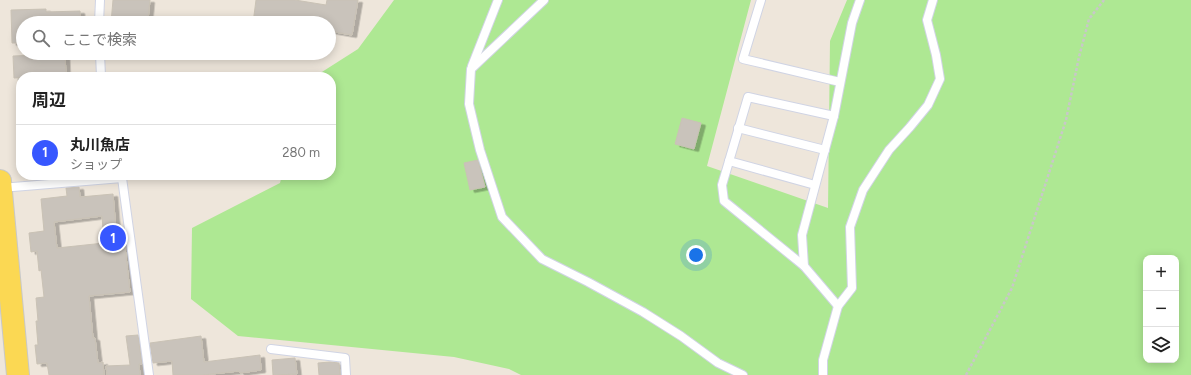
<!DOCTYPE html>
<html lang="ja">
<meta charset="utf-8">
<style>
body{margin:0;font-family:Figtree,"Noto Sans JP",sans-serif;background:#f6f6f6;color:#222}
.controls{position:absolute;right:12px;bottom:12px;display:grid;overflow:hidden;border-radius:8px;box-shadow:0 2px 10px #0003}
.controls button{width:36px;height:36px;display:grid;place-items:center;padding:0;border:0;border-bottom:1px solid #e0e0e0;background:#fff;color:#222;font:20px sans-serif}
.you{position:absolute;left:696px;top:255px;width:14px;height:14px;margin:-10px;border:3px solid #fff;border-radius:50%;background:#1a73e8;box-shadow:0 0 0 6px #1a73e833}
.badge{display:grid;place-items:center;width:26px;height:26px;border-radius:50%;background:#3757ff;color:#fff;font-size:13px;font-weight:700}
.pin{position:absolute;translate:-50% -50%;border:2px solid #fff;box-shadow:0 1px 4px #0006}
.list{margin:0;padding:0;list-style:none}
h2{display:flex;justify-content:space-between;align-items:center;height:52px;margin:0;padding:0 16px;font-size:17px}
h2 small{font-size:13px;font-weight:400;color:#767676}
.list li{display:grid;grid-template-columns:26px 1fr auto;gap:12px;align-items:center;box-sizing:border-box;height:56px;padding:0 16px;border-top:1px solid #e0e0e0}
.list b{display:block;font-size:15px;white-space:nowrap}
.list p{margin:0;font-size:13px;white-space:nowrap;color:#767676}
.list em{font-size:13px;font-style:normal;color:#767676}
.icon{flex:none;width:22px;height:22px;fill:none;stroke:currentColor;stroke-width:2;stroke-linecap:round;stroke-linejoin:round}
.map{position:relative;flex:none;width:1191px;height:375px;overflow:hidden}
.search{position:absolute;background:#fff;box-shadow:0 2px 10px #0003;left:16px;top:16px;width:320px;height:44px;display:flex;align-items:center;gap:10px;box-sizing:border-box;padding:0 14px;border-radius:22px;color:#767676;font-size:15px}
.panel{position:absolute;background:#fff;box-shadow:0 2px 10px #0003;left:16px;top:72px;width:320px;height:108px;border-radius:16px}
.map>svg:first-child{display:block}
.green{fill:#aee893;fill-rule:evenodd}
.building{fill:#c9c3bb;stroke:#c9c2b5;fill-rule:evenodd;filter:url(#shadow)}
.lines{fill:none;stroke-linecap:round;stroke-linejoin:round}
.service-casing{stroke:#d0d4e4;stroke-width:10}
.primary-casing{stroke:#c8c8c8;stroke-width:24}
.path{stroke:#c8c8c8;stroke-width:2.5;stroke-dasharray:3 2;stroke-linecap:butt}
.service{stroke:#fff;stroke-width:8}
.primary{stroke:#fbd853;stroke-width:22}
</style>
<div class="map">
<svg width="1191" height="375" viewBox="0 0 1191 375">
<defs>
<filter id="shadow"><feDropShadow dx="4.5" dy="2.5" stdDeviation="0" flood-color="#0004"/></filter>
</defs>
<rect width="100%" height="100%" fill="#eee6db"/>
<!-- green -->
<path class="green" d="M 394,0 L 751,0 L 707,166 L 828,208 L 830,41 L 847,0 L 1191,0 L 1191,375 L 521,375 L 509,369 L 454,357 L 238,336 L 191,299 L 192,228 L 280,183 L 282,175 L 331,175 L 331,77 L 314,77 L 358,49 ZM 1146,258 L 1176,258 L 1176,360 L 1146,360 Z"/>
<!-- building -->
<g class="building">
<path d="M 113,0 L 150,0 L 148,20 L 131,19 L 131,23 L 111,23 Z"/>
<path d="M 256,0 L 295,0 L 326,5 L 327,0 L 358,0 L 352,35 L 329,31 L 329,23 L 253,23 Z"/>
<path d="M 46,9 L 46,12 L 80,11 L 81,23 L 23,23 L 23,43 L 12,43 L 11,10 Z"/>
<path d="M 65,54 L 66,75 L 14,78 L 13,56 Z"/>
<path d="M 682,118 L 701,123 L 694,149 L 675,144 Z"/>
<path d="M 478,160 L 485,187 L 470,190 L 464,163 Z"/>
<path d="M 79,187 L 80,197 L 113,194 L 116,230 L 123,229 L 130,292 L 89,296 L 93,338 L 95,338 L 98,363 L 103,362 L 104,375 L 49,375 L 47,363 L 37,364 L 35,345 L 38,345 L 36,321 L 38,321 L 36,298 L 44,297 L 41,270 L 39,271 L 37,251 L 31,252 L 29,233 L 44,231 L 41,199 L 67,196 L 66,188 ZM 102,216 L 104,243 L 57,248 L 54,222 Z"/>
<path d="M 138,335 L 142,364 L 139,364 L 140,375 L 107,375 L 106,366 L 130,365 L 126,336 Z"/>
<path d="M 201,336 L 204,362 L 260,355 L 261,370 L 240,373 L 239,371 L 203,375 L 173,375 L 172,361 L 153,363 L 150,343 Z"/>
<path d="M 295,358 L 297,374 L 273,375 L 272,360 Z"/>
<path d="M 330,362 L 339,363 L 340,375 L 319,375 L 318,363 Z"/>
</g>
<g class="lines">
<defs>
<g id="service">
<path d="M 544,0 L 471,69 L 469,104 L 480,150 L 502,217 L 542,259 L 588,282 L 643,312 L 681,336 L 718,363 L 743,375"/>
<path d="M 761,0 L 743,59 L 840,82"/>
<path d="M 99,23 L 100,0"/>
<path d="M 100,53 L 101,77"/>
<path d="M 472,66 L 498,0"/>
<path d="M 738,128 L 825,150"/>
<path d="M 729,161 L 815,185"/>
<path d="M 122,178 L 149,375"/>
<path d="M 1,188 L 122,178 L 120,175"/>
<path d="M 804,266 L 724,201 L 722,185 L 748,97 L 834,116"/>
<path d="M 838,306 L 804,266 L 802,235 L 834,116 L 852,23 L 860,0"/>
<path d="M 271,349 L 345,358 L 346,375"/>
<path d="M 823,375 L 823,360 L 838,306 L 852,288 L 850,227 L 863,190 L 889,150 L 910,127 L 928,105 L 940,79 L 936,55 L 927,20 L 933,0"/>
</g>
<path id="primary" d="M 0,181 L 18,375"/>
</defs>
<!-- service casing -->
<use href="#service" class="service-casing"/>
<!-- primary casing -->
<use href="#primary" class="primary-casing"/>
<!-- path -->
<path class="path" d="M 966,375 L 1012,288 L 1066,120 L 1079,57 L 1089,19 L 1104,0"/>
<!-- service -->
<use href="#service" class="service"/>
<!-- primary -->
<use href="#primary" class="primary"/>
</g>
</svg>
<div class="controls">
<button>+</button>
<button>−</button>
<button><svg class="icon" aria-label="layers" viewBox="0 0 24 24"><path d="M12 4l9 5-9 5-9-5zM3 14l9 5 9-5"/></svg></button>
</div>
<div class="you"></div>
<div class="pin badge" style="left:113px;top:238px">1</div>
<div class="search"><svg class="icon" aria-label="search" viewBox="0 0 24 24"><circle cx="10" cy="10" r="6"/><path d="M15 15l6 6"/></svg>ここで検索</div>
<section class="panel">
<h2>周辺<small></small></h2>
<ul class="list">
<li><span class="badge">1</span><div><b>丸川魚店</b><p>ショップ</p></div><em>280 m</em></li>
</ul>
</section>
</div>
